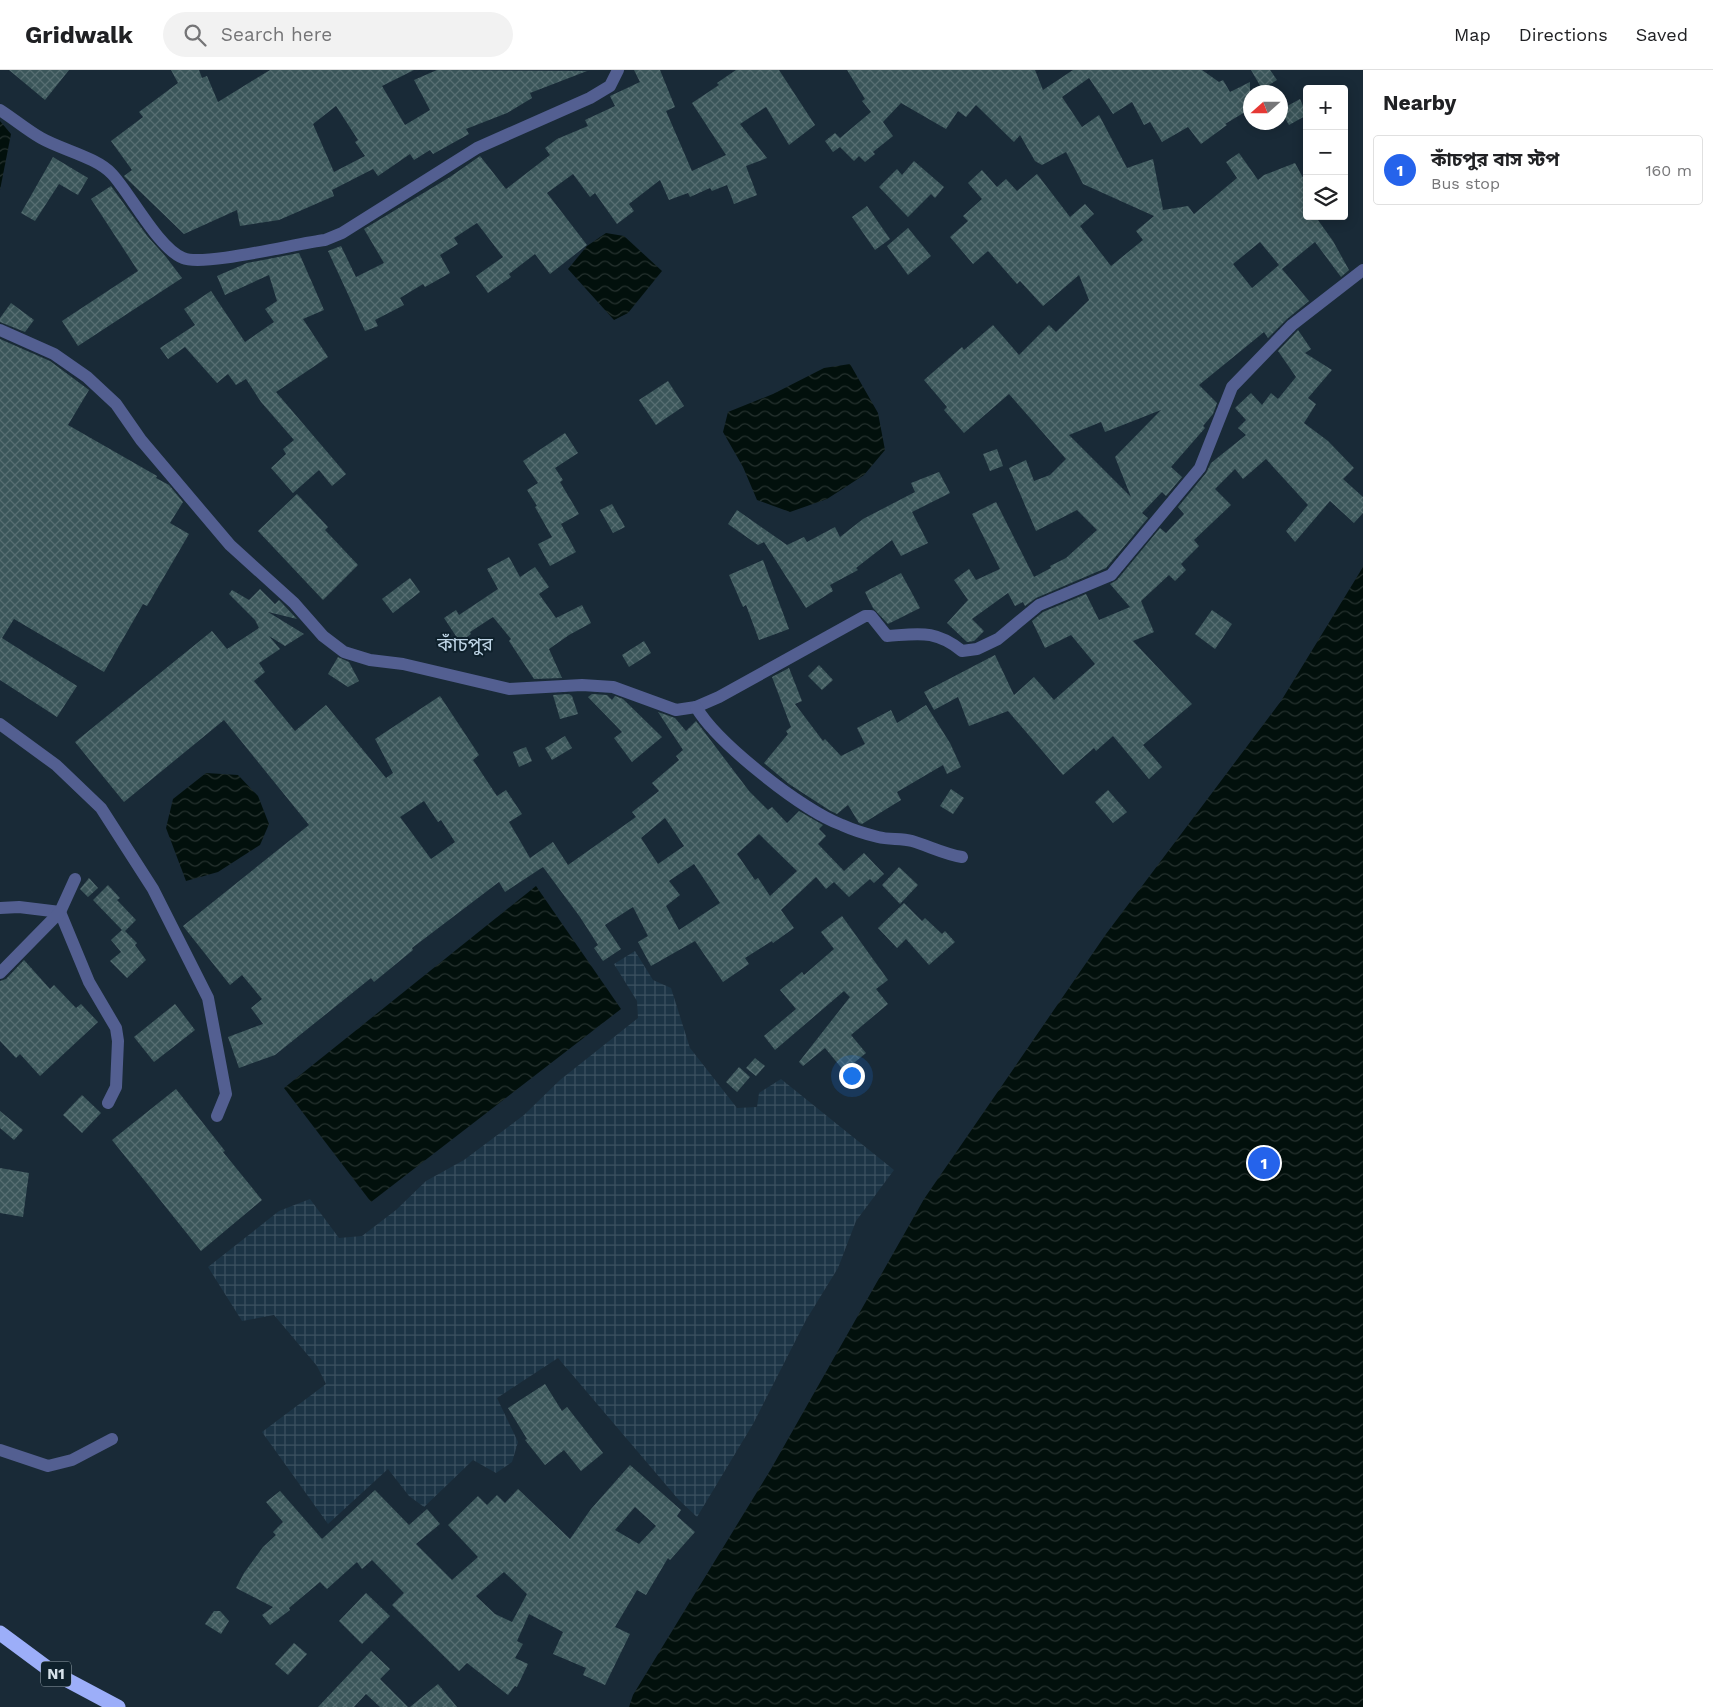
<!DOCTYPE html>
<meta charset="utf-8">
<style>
body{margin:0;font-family:"Work Sans","Noto Sans Bengali",sans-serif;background:#f2f2f2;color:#202124}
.controls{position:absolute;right:15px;top:15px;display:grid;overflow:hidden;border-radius:5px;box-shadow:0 2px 12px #0003}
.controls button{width:45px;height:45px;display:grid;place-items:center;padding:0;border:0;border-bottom:1px solid #e0e0e0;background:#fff;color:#202124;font:25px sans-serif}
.compass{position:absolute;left:1243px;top:15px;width:45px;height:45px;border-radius:50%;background:#fff;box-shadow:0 2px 12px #0003;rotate:249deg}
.you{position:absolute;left:851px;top:1005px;width:18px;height:18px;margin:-12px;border:4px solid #fff;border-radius:50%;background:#1a73e8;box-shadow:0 0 0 8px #1a73e833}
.badge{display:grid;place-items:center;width:32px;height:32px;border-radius:50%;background:#2563eb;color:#fff;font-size:16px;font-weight:700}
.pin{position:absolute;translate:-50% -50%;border:2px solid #fff;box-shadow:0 1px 5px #0006}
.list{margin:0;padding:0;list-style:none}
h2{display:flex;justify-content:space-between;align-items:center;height:65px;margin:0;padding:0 20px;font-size:21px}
h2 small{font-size:16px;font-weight:400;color:#757577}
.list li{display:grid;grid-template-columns:32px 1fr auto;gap:15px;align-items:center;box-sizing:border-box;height:70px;margin:0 10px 10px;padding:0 10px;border:1px solid #e0e0e0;border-radius:5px}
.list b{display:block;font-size:19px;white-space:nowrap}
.list p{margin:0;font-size:16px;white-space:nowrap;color:#757577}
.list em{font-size:16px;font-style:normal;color:#757577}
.icon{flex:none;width:28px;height:28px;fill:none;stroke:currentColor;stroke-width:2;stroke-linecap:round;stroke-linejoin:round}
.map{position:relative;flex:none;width:1363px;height:1637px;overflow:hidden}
header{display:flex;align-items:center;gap:30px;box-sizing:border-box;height:70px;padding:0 25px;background:#fff;border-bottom:1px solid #e0e0e0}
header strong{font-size:24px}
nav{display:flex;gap:28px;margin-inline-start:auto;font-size:18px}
.search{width:350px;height:45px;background:#f2f2f2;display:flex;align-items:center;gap:12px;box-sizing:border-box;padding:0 18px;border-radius:28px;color:#757577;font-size:19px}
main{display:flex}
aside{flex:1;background:#fff}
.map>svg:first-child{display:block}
.industrial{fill:url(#industrial-grid)}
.water{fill:url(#water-waves)}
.building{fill:url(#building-cross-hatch);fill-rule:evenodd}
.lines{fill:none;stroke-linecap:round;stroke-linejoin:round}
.minor{stroke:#535f91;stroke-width:12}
.highway{stroke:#9caef9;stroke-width:15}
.labels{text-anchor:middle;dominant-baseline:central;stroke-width:4;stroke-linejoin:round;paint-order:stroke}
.shield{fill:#0f212c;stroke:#9aa7b0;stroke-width:1}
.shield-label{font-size:15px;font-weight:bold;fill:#d6e1e9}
.quarter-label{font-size:19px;fill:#c1d7e8;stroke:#0f212c}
</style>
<header>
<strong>Gridwalk</strong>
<div class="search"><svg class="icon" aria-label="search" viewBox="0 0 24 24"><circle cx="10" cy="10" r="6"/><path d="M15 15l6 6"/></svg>Search here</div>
<nav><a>Map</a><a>Directions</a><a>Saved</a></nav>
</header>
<main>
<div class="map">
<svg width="1363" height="1637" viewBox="0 0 1363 1637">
<defs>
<pattern id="industrial-grid" width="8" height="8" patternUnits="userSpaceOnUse" patternTransform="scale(1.25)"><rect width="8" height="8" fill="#1c3445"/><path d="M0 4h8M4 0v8" fill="none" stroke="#3c5160"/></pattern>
<pattern id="water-waves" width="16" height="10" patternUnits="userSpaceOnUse" patternTransform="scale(1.25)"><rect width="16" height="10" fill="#02100c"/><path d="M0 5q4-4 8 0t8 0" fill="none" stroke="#26322f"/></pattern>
<pattern id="building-cross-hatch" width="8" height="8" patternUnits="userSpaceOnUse" patternTransform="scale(1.25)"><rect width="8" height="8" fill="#3b565a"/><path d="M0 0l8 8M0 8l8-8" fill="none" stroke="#576e72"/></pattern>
</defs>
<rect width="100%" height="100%" fill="#192a37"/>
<!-- industrial -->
<path class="industrial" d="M 635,881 L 653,910 L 671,918 L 690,978 L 737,1038 L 757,1037 L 759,1023 L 781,1009 L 894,1100 L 856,1151 L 838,1198 L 806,1250 L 753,1354 L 697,1447 L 678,1429 L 558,1288 L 497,1328 L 518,1372 L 512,1392 L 496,1403 L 473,1390 L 424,1437 L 409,1426 L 388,1399 L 328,1454 L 262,1362 L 326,1314 L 317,1296 L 274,1245 L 242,1251 L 208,1197 L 279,1141 L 310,1129 L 339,1168 L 362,1166 L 396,1140 L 426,1111 L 464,1090 L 524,1045 L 560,1010 L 638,948 L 637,931 L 614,894 Z"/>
<!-- water -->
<g class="water">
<path d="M 0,51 L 11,64 L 0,120 Z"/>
<path d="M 606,163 L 624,166 L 662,201 L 628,243 L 614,250 L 568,199 L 587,176 Z"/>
<path d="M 850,294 L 878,343 L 885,380 L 864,405 L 827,429 L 790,442 L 757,430 L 743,397 L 723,362 L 728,342 L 773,324 L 824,298 Z"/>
<path d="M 1363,497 L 1363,1637 L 629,1637 L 633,1625 L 771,1399 L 924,1129 L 1106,864 L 1281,631 Z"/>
<path d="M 206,703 L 238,705 L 258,726 L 269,754 L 260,775 L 218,802 L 186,811 L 166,758 L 173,729 Z"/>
<path d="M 536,816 L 621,939 L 371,1132 L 284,1018 Z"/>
</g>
<!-- building -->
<g class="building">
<path d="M 9,0 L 69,0 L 45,30 Z"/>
<path d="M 171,0 L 199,0 L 202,8 L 207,6 L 218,32 L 270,0 L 414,0 L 382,16 L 405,55 L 430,40 L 414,10 L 437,0 L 587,1 L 530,23 L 532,28 L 507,43 L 466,59 L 469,64 L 433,84 L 430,80 L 414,90 L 410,84 L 378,106 L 373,99 L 332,120 L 334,126 L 279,150 L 240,156 L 237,140 L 184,164 L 127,109 L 124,106 L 132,100 L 111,71 L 143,47 L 139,42 L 178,13 ZM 336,36 L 358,70 L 355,72 L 365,86 L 334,102 L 313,54 Z"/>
<path d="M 634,0 L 660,0 L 675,37 L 666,41 L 692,101 L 726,85 L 692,33 L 719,15 L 717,13 L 736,0 L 779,0 L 815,55 L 789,75 L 766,37 L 740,54 L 767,88 L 746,96 L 757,125 L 734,134 L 727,115 L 712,121 L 710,118 L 690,127 L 688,123 L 669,130 L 660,110 L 629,134 L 634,141 L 617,154 L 595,123 L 590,127 L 573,104 L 547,123 L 587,175 L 550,204 L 535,184 L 509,204 L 511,207 L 488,223 L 476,206 L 503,187 L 477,153 L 454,168 L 458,174 L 440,185 L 450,203 L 425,217 L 423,214 L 400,228 L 404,235 L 375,250 L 378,256 L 365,261 L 328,181 L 341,176 L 356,207 L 384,193 L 364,159 L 450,107 L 480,86 L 506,119 L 550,85 L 545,78 L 557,69 L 588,56 L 585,50 L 615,36 L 610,26 L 640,12 Z"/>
<path d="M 847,0 L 1035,0 L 1043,20 L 1073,0 L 1202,0 L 1219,12 L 1223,10 L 1230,22 L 1250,12 L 1250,39 L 1225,54 L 1227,55 L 1201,74 L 1188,57 L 1162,72 L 1150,52 L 1144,55 L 1132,32 L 1113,44 L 1089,8 L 1062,27 L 1082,57 L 1099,45 L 1127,98 L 1153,89 L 1163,140 L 1188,136 L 1194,144 L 1237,108 L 1226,92 L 1239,83 L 1258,110 L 1264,105 L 1295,93 L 1307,115 L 1307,146 L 1315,146 L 1333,171 L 1349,200 L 1341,207 L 1315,172 L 1282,199 L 1309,231 L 1287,249 L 1268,268 L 1264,262 L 1199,315 L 1217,333 L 1213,344 L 1203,356 L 1205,358 L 1171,397 L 1182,407 L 1166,426 L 1162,422 L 1142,443 L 1148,448 L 1106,498 L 1036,528 L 1025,536 L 1023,532 L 1015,536 L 1008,523 L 972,549 L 984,561 L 974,571 L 967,572 L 947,553 L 968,530 L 954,510 L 969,499 L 976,510 L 1000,499 L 972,444 L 996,432 L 1034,507 L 1051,498 L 1050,496 L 1066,488 L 1097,460 L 1077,440 L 1036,461 L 1009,398 L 1026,390 L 1034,411 L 1050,405 L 1066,389 L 1009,324 L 964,363 L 944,340 L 947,337 L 924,310 L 962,277 L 964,280 L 993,255 L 1019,285 L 1049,255 L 1056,262 L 1089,230 L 1079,205 L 1043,236 L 1020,211 L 1017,214 L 988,181 L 973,194 L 950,167 L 968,151 L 963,146 L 982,129 L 968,113 L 982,100 L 997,117 L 1006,109 L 1017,121 L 1037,104 L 1070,147 L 1085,134 L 1094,144 L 1080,156 L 1111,196 L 1143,170 L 1136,161 L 1154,146 L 1083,114 L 1066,82 L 1042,95 L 1035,91 L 1020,65 L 1014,72 L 976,35 L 966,47 L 958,41 L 946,59 L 901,33 L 883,52 L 893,66 L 873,82 L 875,84 L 865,92 L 859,86 L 854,91 L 840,77 L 833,82 L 825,71 L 835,63 L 840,68 L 871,42 L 862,31 L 865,29 ZM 1260,172 L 1279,195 L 1252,218 L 1233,194 ZM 1161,340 L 1115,387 L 1131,427 L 1069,365 L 1101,352 L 1105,362 Z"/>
<path d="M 1251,0 L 1270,0 L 1277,10 L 1262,19 Z"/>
<path d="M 1300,29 L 1307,45 L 1289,55 L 1280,40 Z"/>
<path d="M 53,87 L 88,108 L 78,125 L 59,114 L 35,151 L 21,143 Z"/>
<path d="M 914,91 L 944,117 L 935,128 L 931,124 L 908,147 L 879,117 L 897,99 L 902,105 Z"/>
<path d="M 111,116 L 148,167 L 166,187 L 182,208 L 78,276 L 62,251 L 138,201 L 91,129 Z"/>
<path d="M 867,136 L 890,169 L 875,180 L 852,147 Z"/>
<path d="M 908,158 L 931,186 L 908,205 L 887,176 Z"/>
<path d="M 299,183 L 324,240 L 303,249 L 328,287 L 276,322 L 346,404 L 332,416 L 319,400 L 293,423 L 271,398 L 286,384 L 283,379 L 294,370 L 261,332 L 246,309 L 236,315 L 228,304 L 217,313 L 185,277 L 168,289 L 160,278 L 195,255 L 184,239 L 211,221 L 245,272 L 274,252 L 265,239 L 277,231 L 269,205 L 225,225 L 217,206 L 247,193 Z"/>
<path d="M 11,233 L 34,250 L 25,262 L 0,252 L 0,248 Z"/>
<path d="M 1298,260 L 1311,279 L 1305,283 L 1332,300 L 1308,328 L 1316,334 L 1304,353 L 1328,371 L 1354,398 L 1343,409 L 1363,427 L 1363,443 L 1354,453 L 1330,431 L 1295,472 L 1286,461 L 1308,435 L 1266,389 L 1243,409 L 1235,399 L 1215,419 L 1231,435 L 1194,470 L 1199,476 L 1181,494 L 1186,500 L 1175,511 L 1169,505 L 1141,531 L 1154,562 L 1133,571 L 1192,634 L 1143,675 L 1162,697 L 1149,709 L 1113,666 L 1096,681 L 1094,678 L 1063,705 L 1008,641 L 969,656 L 958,627 L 934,640 L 924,622 L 995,585 L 1014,625 L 1034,607 L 1054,630 L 1095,594 L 1071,565 L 1045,578 L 1032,551 L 1043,542 L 1086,524 L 1099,550 L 1130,537 L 1110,514 L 1117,510 L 1160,458 L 1166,463 L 1184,444 L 1178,437 L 1206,403 L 1211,393 L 1246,365 L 1238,358 L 1246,350 L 1235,338 L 1251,323 L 1262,335 L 1271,323 L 1278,329 L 1296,307 L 1278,281 Z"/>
<path d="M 0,269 L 50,291 L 89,320 L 68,355 L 157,406 L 156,408 L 169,415 L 183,432 L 170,453 L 189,464 L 147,536 L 143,534 L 104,602 L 14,549 L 2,568 L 77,616 L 57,647 L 0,610 Z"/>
<path d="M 668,311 L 684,336 L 656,355 L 639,330 Z"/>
<path d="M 565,363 L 578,383 L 555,398 L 563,410 L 560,412 L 579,444 L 561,454 L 576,482 L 550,496 L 538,474 L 552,467 L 535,437 L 537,436 L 527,420 L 538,413 L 523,391 Z"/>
<path d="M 997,379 L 1003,396 L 990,401 L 983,384 Z"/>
<path d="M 939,402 L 950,423 L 912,442 L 928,473 L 901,486 L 892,470 L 856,498 L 858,500 L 830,515 L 833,521 L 806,538 L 764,472 L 758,475 L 728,454 L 737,440 L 787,475 L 804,467 L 807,472 L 835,457 L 840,467 L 863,449 L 915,422 L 911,413 Z"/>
<path d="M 297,424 L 328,457 L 325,460 L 358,495 L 323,530 L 258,461 Z"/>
<path d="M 612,434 L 625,457 L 613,463 L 600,440 Z"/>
<path d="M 509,487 L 520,507 L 535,497 L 549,517 L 539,524 L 556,548 L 582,535 L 591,553 L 569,565 L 549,579 L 562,608 L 534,609 L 509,571 L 511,569 L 493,547 L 470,562 L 471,564 L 460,572 L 444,548 L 456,540 L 459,545 L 498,519 L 487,499 Z"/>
<path d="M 763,490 L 789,559 L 759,570 L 746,535 L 743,537 L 729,505 Z"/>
<path d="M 901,503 L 920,538 L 888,554 L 873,538 L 865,522 Z"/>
<path d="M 410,508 L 420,522 L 393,543 L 382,529 Z"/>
<path d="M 260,519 L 275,534 L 279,530 L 297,549 L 268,542 L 304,564 L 285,576 L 269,566 L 280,579 L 259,593 L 265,602 L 254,611 L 295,661 L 326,635 L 386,708 L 393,703 L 375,669 L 440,626 L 479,685 L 473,690 L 497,726 L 506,720 L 522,744 L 509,752 L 530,788 L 553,772 L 568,795 L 636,747 L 632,742 L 659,721 L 652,713 L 679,690 L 676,686 L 683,680 L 658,642 L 675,648 L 686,661 L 696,651 L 749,721 L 768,740 L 772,737 L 787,753 L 799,741 L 823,755 L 819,759 L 826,766 L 818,774 L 844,801 L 864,783 L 884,804 L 874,813 L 870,809 L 849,827 L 834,812 L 826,819 L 816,807 L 781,840 L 794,858 L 773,873 L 772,871 L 745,888 L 749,894 L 723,912 L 695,871 L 651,896 L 638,872 L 648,866 L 633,837 L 605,855 L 621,879 L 603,891 L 594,878 L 598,875 L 580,847 L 543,797 L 505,822 L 499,812 L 412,878 L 413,880 L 374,912 L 371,908 L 275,985 L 239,998 L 228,967 L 263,954 L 251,938 L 262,929 L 242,905 L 230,915 L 183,856 L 309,755 L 224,650 L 124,732 L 75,672 L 212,561 L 227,579 L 259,558 L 255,550 L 229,524 L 232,520 L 249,530 ZM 424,731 L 438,752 L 441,750 L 455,772 L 431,789 L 400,747 ZM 665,748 L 684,776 L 658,794 L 641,768 ZM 759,764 L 797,801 L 770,826 L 758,808 L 755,810 L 737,784 ZM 694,794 L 720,833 L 679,860 L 666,836 L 680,825 L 669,811 Z"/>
<path d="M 1212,540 L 1232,554 L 1215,579 L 1195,564 Z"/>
<path d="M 644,571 L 651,583 L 629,597 L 622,585 Z"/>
<path d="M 338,587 L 349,592 L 359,611 L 348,617 L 328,604 Z"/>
<path d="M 819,595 L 833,610 L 822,620 L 808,606 Z"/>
<path d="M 789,598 L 802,631 L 795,634 L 823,671 L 825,669 L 841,686 L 865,674 L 857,658 L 891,640 L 897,653 L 926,635 L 950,673 L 961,697 L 947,704 L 943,695 L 897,722 L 901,730 L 862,754 L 859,753 L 848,735 L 837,744 L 829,740 L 789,714 L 764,693 L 788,664 L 786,661 L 791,657 L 772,607 Z"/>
<path d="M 569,624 L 572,626 L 578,644 L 560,649 L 553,625 Z"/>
<path d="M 592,624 L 607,625 L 612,630 L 615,626 L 623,629 L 662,667 L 632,692 L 614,668 L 622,662 L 588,627 Z"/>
<path d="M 565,666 L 572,678 L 552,690 L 545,678 Z"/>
<path d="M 526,677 L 532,691 L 519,697 L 513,682 Z"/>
<path d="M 951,719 L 964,728 L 953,744 L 940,736 Z"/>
<path d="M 1108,720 L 1127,742 L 1113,753 L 1095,732 Z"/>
<path d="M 899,797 L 918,815 L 900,834 L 882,815 Z"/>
<path d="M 89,808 L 98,818 L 88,827 L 80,819 Z"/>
<path d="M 108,815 L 120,828 L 117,830 L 136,850 L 125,861 L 137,873 L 135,875 L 146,890 L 127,908 L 110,891 L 121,882 L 111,870 L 122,860 L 93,830 Z"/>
<path d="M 904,833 L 922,851 L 925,848 L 942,864 L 945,861 L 955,872 L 929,895 L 906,869 L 897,878 L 878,858 Z"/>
<path d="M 842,846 L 888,910 L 876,919 L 888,934 L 851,965 L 866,983 L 844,1001 L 825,978 L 803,996 L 799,992 L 850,927 L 844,921 L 775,980 L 764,966 L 796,939 L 780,920 L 802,902 L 804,905 L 834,879 L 821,862 Z"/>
<path d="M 24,890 L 50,919 L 54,915 L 76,938 L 81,934 L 98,952 L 40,1006 L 20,984 L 16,988 L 0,971 L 0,911 L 6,909 Z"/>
<path d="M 175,934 L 195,960 L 154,992 L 134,967 Z"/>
<path d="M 755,988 L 765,996 L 756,1006 L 746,998 Z"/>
<path d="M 739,997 L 750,1007 L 737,1022 L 726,1012 Z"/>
<path d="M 176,1019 L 225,1081 L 223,1082 L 262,1130 L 201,1181 L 112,1070 Z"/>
<path d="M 82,1025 L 101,1043 L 82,1063 L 63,1045 Z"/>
<path d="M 0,1041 L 23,1060 L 14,1070 L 0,1058 Z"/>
<path d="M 0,1098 L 29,1103 L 23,1147 L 0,1143 Z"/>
<path d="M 545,1314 L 562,1341 L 567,1337 L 603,1383 L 581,1401 L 564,1380 L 545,1395 L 525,1370 L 527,1369 L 508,1338 Z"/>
<path d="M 630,1395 L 681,1440 L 677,1446 L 695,1462 L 670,1490 L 668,1488 L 646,1525 L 637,1520 L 615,1557 L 630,1564 L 605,1615 L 583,1605 L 586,1598 L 553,1584 L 563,1562 L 529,1544 L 517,1571 L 523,1574 L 515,1588 L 528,1594 L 517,1617 L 515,1616 L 508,1625 L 467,1593 L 459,1601 L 392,1535 L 404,1523 L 372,1490 L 362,1499 L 357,1492 L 327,1519 L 320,1512 L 289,1538 L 290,1540 L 270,1555 L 262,1545 L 273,1537 L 236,1518 L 244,1503 L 263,1477 L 276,1465 L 273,1462 L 283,1452 L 266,1432 L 280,1421 L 322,1469 L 375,1420 L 409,1455 L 427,1439 L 440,1454 L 416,1474 L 452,1510 L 478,1487 L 448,1455 L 478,1426 L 487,1435 L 497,1425 L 505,1433 L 518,1419 L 570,1469 L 591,1439 ZM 635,1437 L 656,1456 L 639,1474 L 615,1460 ZM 504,1502 L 527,1524 L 512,1552 L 495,1544 L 476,1526 Z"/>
<path d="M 366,1523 L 390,1546 L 362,1574 L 339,1551 Z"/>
<path d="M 214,1541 L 220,1541 L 229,1551 L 221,1564 L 205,1554 Z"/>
<path d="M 294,1573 L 307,1584 L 288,1605 L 275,1594 Z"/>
<path d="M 371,1581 L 390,1599 L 380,1609 L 408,1637 L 380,1637 L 366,1624 L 354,1637 L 318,1637 Z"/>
<path d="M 438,1614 L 457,1637 L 410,1637 Z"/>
</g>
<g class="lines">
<!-- minor -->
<g class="minor">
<path d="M 0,40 C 14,49 27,60 41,68 C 62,80 96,87 112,104 C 130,123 158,178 183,188 C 203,197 298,173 325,170 L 342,163 L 477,78 L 590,28 L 610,16 L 618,0"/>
<path d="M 0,260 L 54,284 L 87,307 L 116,334 L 141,370 L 230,475 L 294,533 L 323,566 L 344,582 L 370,590 L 403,594 L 509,619 L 582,615 L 613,617 L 676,640 L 696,637 L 719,627 L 865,546 L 871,546 L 887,566 C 918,564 935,559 962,581 L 977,579 L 998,569 L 1039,535 L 1111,505 L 1200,398 L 1232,317 L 1292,255 L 1363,200"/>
<path d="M 696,637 C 717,673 802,740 842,755 C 853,760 866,764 878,767 C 889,770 901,768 912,771 C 929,776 944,784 962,787"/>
<path d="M 0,654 L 56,695 L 101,738 L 153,819 L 208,928 L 226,1024 L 217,1046"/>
<path d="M 0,838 L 19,837 L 60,842 L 89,912 L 116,958 L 118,971 L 116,1017 L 108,1033"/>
<path d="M 0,903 L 60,842 L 75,809"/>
<path d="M 0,1380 L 48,1396 L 72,1390 L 112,1369"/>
</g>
<!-- highway -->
<path class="highway" d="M 0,1563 L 54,1603 L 118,1637"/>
</g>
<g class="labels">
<!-- shield labels -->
<rect class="shield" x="41" y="1591.5" width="30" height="25" rx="4"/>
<g class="shield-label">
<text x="56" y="1604">N1</text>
</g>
<!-- quarter labels -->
<g class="quarter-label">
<text x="465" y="574">কাঁচপুর</text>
</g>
</g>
</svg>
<div class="controls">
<button>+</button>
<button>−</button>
<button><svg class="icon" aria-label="layers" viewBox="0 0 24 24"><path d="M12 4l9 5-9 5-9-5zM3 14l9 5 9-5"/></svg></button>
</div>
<svg class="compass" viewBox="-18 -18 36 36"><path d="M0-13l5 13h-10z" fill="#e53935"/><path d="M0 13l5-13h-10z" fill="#757577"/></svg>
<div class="you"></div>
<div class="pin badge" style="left:1264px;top:1093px">1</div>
</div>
<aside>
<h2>Nearby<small></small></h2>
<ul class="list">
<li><span class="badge">1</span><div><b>কাঁচপুর বাস স্টপ</b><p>Bus stop</p></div><em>160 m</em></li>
</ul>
</aside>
</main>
